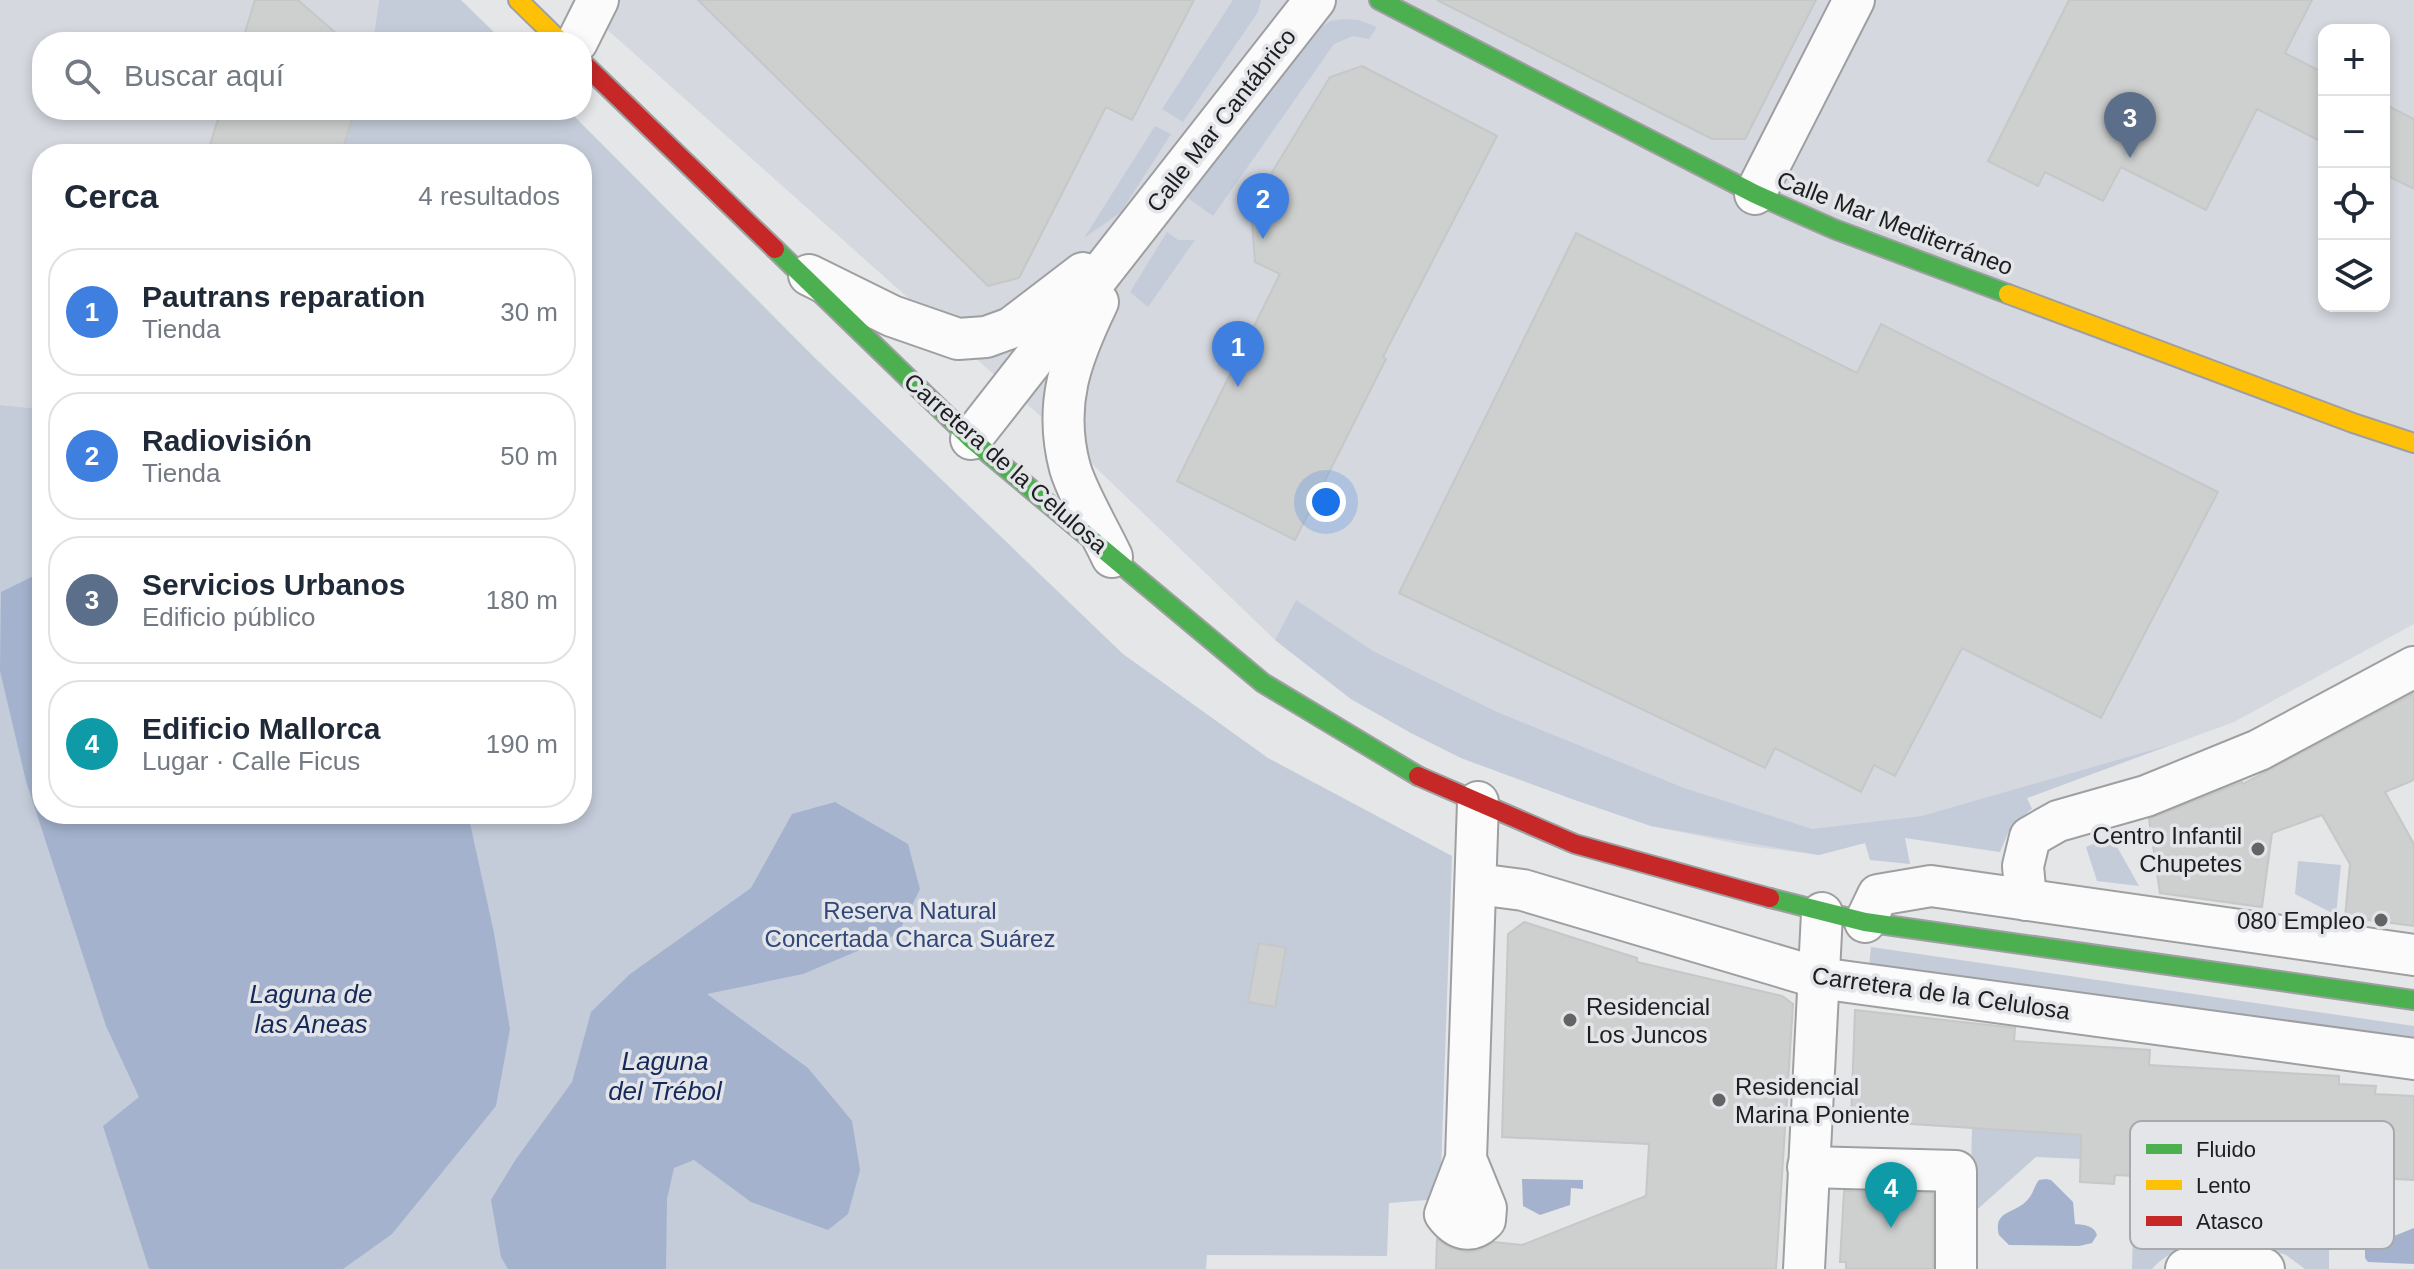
<!DOCTYPE html>
<html lang="es">
<meta charset="utf-8">
<style>
body{margin:0;font-family:Helvetica,sans-serif;background:#f2f2f3;color:#1f2937}
.controls{position:absolute;right:24px;top:24px;display:grid;overflow:hidden;border-radius:16px;box-shadow:0 4px 12px #0003}
.controls button{width:72px;height:72px;display:grid;place-items:center;padding:0;border:0;border-bottom:2px solid #e0e1e3;background:#fff;color:#1f2937;font:40px sans-serif}
.you{position:absolute;left:1326px;top:502px;width:28px;height:28px;margin:-20px;border:6px solid #fff;border-radius:50%;background:#1a73e8;box-shadow:0 0 0 12px #1a73e833}
.badge{display:grid;place-items:center;width:52px;height:52px;border-radius:50%;background:#636465;color:#fff;font-size:26px;font-weight:700}
.pin{position:absolute;translate:-50% -66px;filter:drop-shadow(0 2px 4px #0008)}
.pin::after{content:'';position:absolute;top:42px;width:28px;height:24px;background:inherit;clip-path:polygon(0 0,100% 0,50% 100%)}
.list{margin:0;padding:0;list-style:none}
h2{display:flex;justify-content:space-between;align-items:center;height:104px;margin:0;padding:0 32px;font-size:34px}
h2 small{font-size:26px;font-weight:400;color:#747a83}
.list li{display:grid;grid-template-columns:52px 1fr auto;gap:24px;align-items:center;box-sizing:border-box;height:128px;margin:0 16px 16px;padding:0 16px;border:2px solid #e0e1e3;border-radius:32px}
.list b{display:block;font-size:30px;white-space:nowrap}
.list p{margin:0;font-size:26px;white-space:nowrap;color:#747a83}
.list em{font-size:26px;font-style:normal;color:#747a83}
.icon{flex:none;width:44px;height:44px;fill:none;stroke:currentColor;stroke-width:2;stroke-linecap:round;stroke-linejoin:round}
.map{position:relative;flex:none;width:2414px;height:1269px;overflow:hidden}
.search{position:absolute;background:#fff;box-shadow:0 4px 12px #0003;left:32px;top:32px;width:560px;height:88px;display:flex;align-items:center;gap:20px;box-sizing:border-box;padding:0 28px;border-radius:32px;color:#747a83;font-size:30px}
.panel{position:absolute;background:#fff;box-shadow:0 4px 12px #0003;left:32px;top:144px;width:560px;height:680px;border-radius:32px}
.map>svg:first-child{display:block}
.built{fill:#d5d8df;fill-rule:evenodd}
.green{fill:#c4ccda}
.water{fill:#a4b2cd}
.building{fill:#cecfcf;stroke:#c6c7c7;stroke-width:2}
.lines{fill:none;stroke-linecap:round;stroke-linejoin:round}
.street-casing{stroke:#9e9fa0;stroke-width:44}
.fast-casing{stroke:#9e9fa0;stroke-width:22}
.slow-casing{stroke:#9e9fa0;stroke-width:22}
.jam-casing{stroke:#9e9fa0;stroke-width:22}
.street{stroke:#fbfbfc;stroke-width:40}
.fast{stroke:#4caf50;stroke-width:18}
.slow{stroke:#ffc107;stroke-width:18}
.jam{stroke:#c62828;stroke-width:18}
.poi-dot{fill:#636465;stroke:#e3e5e9;stroke-width:3}
.labels{text-anchor:middle;dominant-baseline:central;stroke-width:7;stroke-linejoin:round;paint-order:stroke}
.street-label{font-size:24px;fill:#1d1e1f;stroke:#e3e5e9}
.poi-label{font-size:24px;fill:#1d1e1f;stroke:#e3e5e9;text-anchor:end}
.park-label{font-size:24px;fill:#2f477a;stroke:#e3e5e9}
.water-label{font-size:26px;font-style:italic;fill:#152a5a;stroke:#e3e5e9}
.key{fill:#e3e5e9;stroke:#a8a9ac;stroke-width:2}
.key-label{font-size:22px;fill:#1d1e1f}
</style>
<div class="map">
<svg width="2414" height="1269" viewBox="0 0 2414 1269">
<rect width="100%" height="100%" fill="#e4e6e8"/>
<!-- built -->
<g class="built">
<path d="M 0,0 L 379,0 L 373,42 L 42,42 L 42,110 L 355,110 L 341,154 L 42,154 L 42,409 L 0,405 Z"/>
<path d="M 574,0 L 2414,0 L 2414,624 L 2234,722 L 2027,798 L 1819,855 L 1748,846 L 1651,826 L 1572,799 L 1461,758 L 1411,733 L 1351,699 L 1275,640 L 1065,438 ZM 2324,30 L 2384,30 L 2384,306 L 2324,306 Z"/>
</g>
<!-- green -->
<g class="green">
<path d="M 379,0 L 461,0 L 504,42 L 373,42 Z"/>
<path d="M 1233,0 L 1261,0 L 1258,12 L 1183,122 L 1162,109 Z"/>
<path d="M 1344,19 L 1359,20 L 1377,27 L 1369,39 L 1353,36 L 1334,44 L 1213,216 L 1188,198 L 1314,31 L 1331,21 Z"/>
<path d="M 355,110 L 568,110 L 815,358 L 1123,654 L 1268,758 L 1452,856 L 1440,1199 L 1389,1203 L 1387,1256 L 1207,1255 L 1206,1269 L 0,1269 L 0,405 L 42,409 L 42,814 L 582,814 L 582,154 L 341,154 Z"/>
<path d="M 1155,126 L 1171,134 L 1121,212 L 1084,238 Z"/>
<path d="M 1167,232 L 1178,240 L 1195,240 L 1148,307 L 1130,292 Z"/>
<path d="M 1296,600 L 1373,651 L 1497,712 L 1684,788 L 1812,829 L 1922,816 L 2173,744 L 2027,798 L 2032,809 L 2011,826 L 2000,852 L 1905,838 L 1910,864 L 1870,860 L 1865,843 L 1819,855 L 1651,826 L 1572,799 L 1461,758 L 1411,733 L 1351,699 L 1275,640 Z"/>
<path d="M 2111,836 L 2139,886 L 2097,881 L 2086,847 Z"/>
<path d="M 2298,861 L 2341,865 L 2336,915 L 2295,894 Z"/>
<path d="M 1871,947 L 2414,1026 L 2414,1042 L 1869,967 Z"/>
<path d="M 1972,1128 L 2115,1137 L 2081,1159 L 2036,1157 L 1970,1216 Z"/>
<path d="M 2133,1231 L 2218,1234 L 2218,1243 C 2191,1246 2171,1248 2152,1269 L 2132,1269 Z"/>
<path d="M 2245,1237 L 2329,1242 L 2329,1269 L 2305,1269 L 2286,1255 L 2262,1247 L 2245,1246 Z"/>
</g>
<!-- water -->
<g class="water">
<path d="M 42,572 L 42,814 L 468,814 L 494,933 L 510,1029 L 496,1106 L 392,1234 L 343,1269 L 149,1269 L 103,1126 L 139,1097 L 106,1026 L 26,781 L 0,671 L 1,592 Z"/>
<path d="M 835,802 L 908,844 L 920,889 L 898,934 L 803,974 L 707,994 L 808,1068 L 852,1121 L 860,1170 L 848,1214 L 828,1230 L 751,1202 L 694,1160 L 674,1168 L 667,1199 L 666,1269 L 508,1269 L 501,1257 L 491,1200 L 516,1159 L 572,1082 L 591,1012 L 630,974 L 751,888 L 792,814 Z"/>
<path d="M 1522,1179 L 1583,1180 L 1583,1189 L 1571,1188 L 1570,1205 L 1540,1215 L 1523,1206 Z"/>
<path d="M 2046,1179 L 2051,1180 L 2073,1202 L 2075,1224 C 2084,1225 2094,1225 2097,1235 L 2092,1243 L 2079,1246 L 2009,1245 L 1999,1235 C 1992,1209 2018,1214 2029,1198 C 2034,1192 2034,1186 2039,1180 Z"/>
<path d="M 2414,1228 L 2414,1264 L 2368,1262 L 2365,1258 L 2365,1244 L 2384,1240 Z"/>
</g>
<!-- building -->
<g class="building">
<path d="M 255,0 L 298,0 L 346,42 L 242,42 Z"/>
<path d="M 698,0 L 1194,0 L 1132,120 L 1106,107 L 1019,278 L 988,286 Z"/>
<path d="M 1437,0 L 1816,0 L 1745,139 L 1712,139 Z"/>
<path d="M 2069,0 L 2312,0 L 2285,53 L 2324,73 L 2324,143 L 2257,109 L 2206,210 L 2121,167 L 2103,201 L 2045,172 L 2038,186 L 1988,161 Z"/>
<path d="M 1362,66 L 1497,136 L 1383,357 L 1386,359 L 1295,540 L 1177,481 L 1280,274 L 1255,262 L 1251,207 L 1330,77 Z"/>
<path d="M 2384,104 L 2414,119 L 2414,189 L 2384,174 Z"/>
<path d="M 221,110 L 355,110 L 341,154 L 207,154 Z"/>
<path d="M 1576,233 L 1857,373 L 1881,324 L 2218,492 L 2101,718 L 1962,648 L 1895,776 L 1874,765 L 1861,792 L 1775,748 L 1765,768 L 1399,593 Z"/>
<path d="M 2414,693 L 2414,780 L 2385,792 L 2414,844 L 2414,926 L 2345,917 L 2350,864 L 2322,815 L 2272,833 L 2262,907 L 2160,893 L 2149,819 L 2242,782 L 2243,784 Z"/>
<path d="M 1524,922 L 1637,958 L 1637,962 L 1782,996 L 1793,1004 L 1776,1269 L 1436,1269 L 1437,1239 L 1451,1248 L 1467,1252 L 1479,1250 L 1494,1242 L 1522,1245 L 1646,1196 L 1649,1144 L 1502,1137 L 1508,934 Z"/>
<path d="M 1259,943 L 1286,948 L 1275,1007 L 1248,1002 Z"/>
<path d="M 1855,1010 L 2015,1028 L 2014,1041 L 2150,1050 L 2149,1065 L 2339,1076 L 2339,1084 L 2376,1086 L 2375,1094 L 2414,1096 L 2414,1180 L 2337,1176 L 2337,1191 L 2260,1188 L 2240,1185 L 2240,1181 L 2115,1175 L 2114,1184 L 2080,1182 L 2081,1135 L 1851,1120 Z"/>
<path d="M 1844,1191 L 1933,1193 L 1933,1269 L 1846,1269 L 1846,1262 L 1840,1262 Z"/>
</g>
<g class="lines">
<defs>
<g id="street">
<path d="M 577,42 L 598,0"/>
<path d="M 1755,194 L 1854,0"/>
<path d="M 809,275 L 892,316 L 958,339 L 986,337 L 1011,328 L 1083,273"/>
<path d="M 1098,302 C 1071,358 1053,404 1070,468 C 1078,495 1100,531 1112,557"/>
<path d="M 971,439 L 1315,0"/>
<path d="M 1477,884 L 1523,890 L 1819,978 L 2414,1059"/>
<path d="M 2026,900 L 2023,866 L 2030,837 L 2058,821 L 2146,796 L 2259,750 L 2414,667"/>
<path d="M 1865,922 L 1878,895 L 1931,886 L 2414,955"/>
<path d="M 1466,1159 L 1486,1208 L 1485,1220 C 1470,1235 1456,1229 1445,1214 L 1466,1159 L 1478,802"/>
<path d="M 1808,1167 L 1956,1171 L 1956,1269"/>
<path d="M 1804,1269 L 1822,913"/>
<path d="M 2186,1269 C 2217,1259 2233,1256 2264,1269"/>
</g>
<g id="fast">
<path d="M 1379,0 L 1755,194 L 1834,229 L 2008,294"/>
<path d="M 775,249 L 971,439 L 1263,683 L 1418,776"/>
<path d="M 1770,898 L 1865,922 L 2414,1000"/>
</g>
<g id="slow">
<path d="M 518,0 L 561,42"/>
<path d="M 2008,294 L 2353,423 L 2414,443"/>
</g>
<g id="jam">
<path d="M 582,62 L 775,249"/>
<path d="M 1418,776 L 1575,844 L 1770,898"/>
</g>
</defs>
<!-- street casing -->
<use href="#street" class="street-casing"/>
<!-- fast casing -->
<use href="#fast" class="fast-casing"/>
<!-- slow casing -->
<use href="#slow" class="slow-casing"/>
<!-- jam casing -->
<use href="#jam" class="jam-casing"/>
<!-- street -->
<use href="#street" class="street"/>
<!-- fast -->
<use href="#fast" class="fast"/>
<!-- slow -->
<use href="#slow" class="slow"/>
<!-- jam -->
<use href="#jam" class="jam"/>
</g>
<!-- markers -->
<g class="poi-dot">
<circle cx="2258" cy="849" r="8"/>
<circle cx="2381" cy="920" r="8"/>
<circle cx="1570" cy="1020" r="8"/>
<circle cx="1719" cy="1100" r="8"/>
</g>
<g class="labels">
<!-- street labels -->
<g class="street-label">
<text transform="translate(1221 120) rotate(-52)">Calle Mar Cantábrico</text>
<text transform="translate(1895 223) rotate(21)">Calle Mar Mediterráneo</text>
<text transform="translate(1006 463) rotate(41)">Carretera de la Celulosa</text>
<text transform="translate(1941 993) rotate(8)">Carretera de la Celulosa</text>
</g>
<!-- poi labels -->
<g class="poi-label">
<text x="2242" y="835">Centro Infantil<tspan x="2242" dy="28">Chupetes</tspan></text>
<text x="2365" y="920">080 Empleo</text>
<text x="1586" y="1006" text-anchor="start">Residencial<tspan x="1586" dy="28">Los Juncos</tspan></text>
<text x="1735" y="1086" text-anchor="start">Residencial<tspan x="1735" dy="28">Marina Poniente</tspan></text>
</g>
<!-- park labels -->
<g class="park-label">
<text x="910" y="910">Reserva Natural<tspan x="910" dy="28">Concertada Charca Suárez</tspan></text>
</g>
<!-- water labels -->
<g class="water-label">
<text x="311" y="994">Laguna de<tspan x="311" dy="30">las Aneas</tspan></text>
<text x="665" y="1061">Laguna<tspan x="665" dy="30">del Trébol</tspan></text>
</g>
</g>
<!-- legend -->
<rect x="2130" y="1121" width="264" height="128" rx="12" class="key"/>
<rect x="2146" y="1144" width="36" height="10" fill="#4caf50"/>
<rect x="2146" y="1180" width="36" height="10" fill="#ffc107"/>
<rect x="2146" y="1216" width="36" height="10" fill="#c62828"/>
<g class="key-label">
<text x="2196" y="1157">Fluido</text>
<text x="2196" y="1193">Lento</text>
<text x="2196" y="1229">Atasco</text>
</g>
</svg>
<div class="controls">
<button>+</button>
<button>−</button>
<button><svg class="icon" aria-label="locate" viewBox="0 0 24 24"><circle cx="12" cy="12" r="6"/><path d="M12 2v4M12 18v4M2 12h4M18 12h4"/></svg></button>
<button><svg class="icon" aria-label="layers" viewBox="0 0 24 24"><path d="M12 4l9 5-9 5-9-5zM3 14l9 5 9-5"/></svg></button>
</div>
<div class="you"></div>
<div class="pin badge" style="left:1238px;top:387px;background:#3f7fe0">1</div>
<div class="pin badge" style="left:1263px;top:239px;background:#3f7fe0">2</div>
<div class="pin badge" style="left:2130px;top:158px;background:#5c6f8a">3</div>
<div class="pin badge" style="left:1891px;top:1228px;background:#0f9aa8">4</div>
<div class="search"><svg class="icon" aria-label="search" viewBox="0 0 24 24"><circle cx="10" cy="10" r="6"/><path d="M15 15l6 6"/></svg>Buscar aquí</div>
<section class="panel">
<h2>Cerca<small>4 resultados</small></h2>
<ul class="list">
<li><span class="badge" style="background:#3f7fe0">1</span><div><b>Pautrans reparation</b><p>Tienda</p></div><em>30 m</em></li>
<li><span class="badge" style="background:#3f7fe0">2</span><div><b>Radiovisión</b><p>Tienda</p></div><em>50 m</em></li>
<li><span class="badge" style="background:#5c6f8a">3</span><div><b>Servicios Urbanos</b><p>Edificio público</p></div><em>180 m</em></li>
<li><span class="badge" style="background:#0f9aa8">4</span><div><b>Edificio Mallorca</b><p>Lugar · Calle Ficus</p></div><em>190 m</em></li>
</ul>
</section>
</div>
